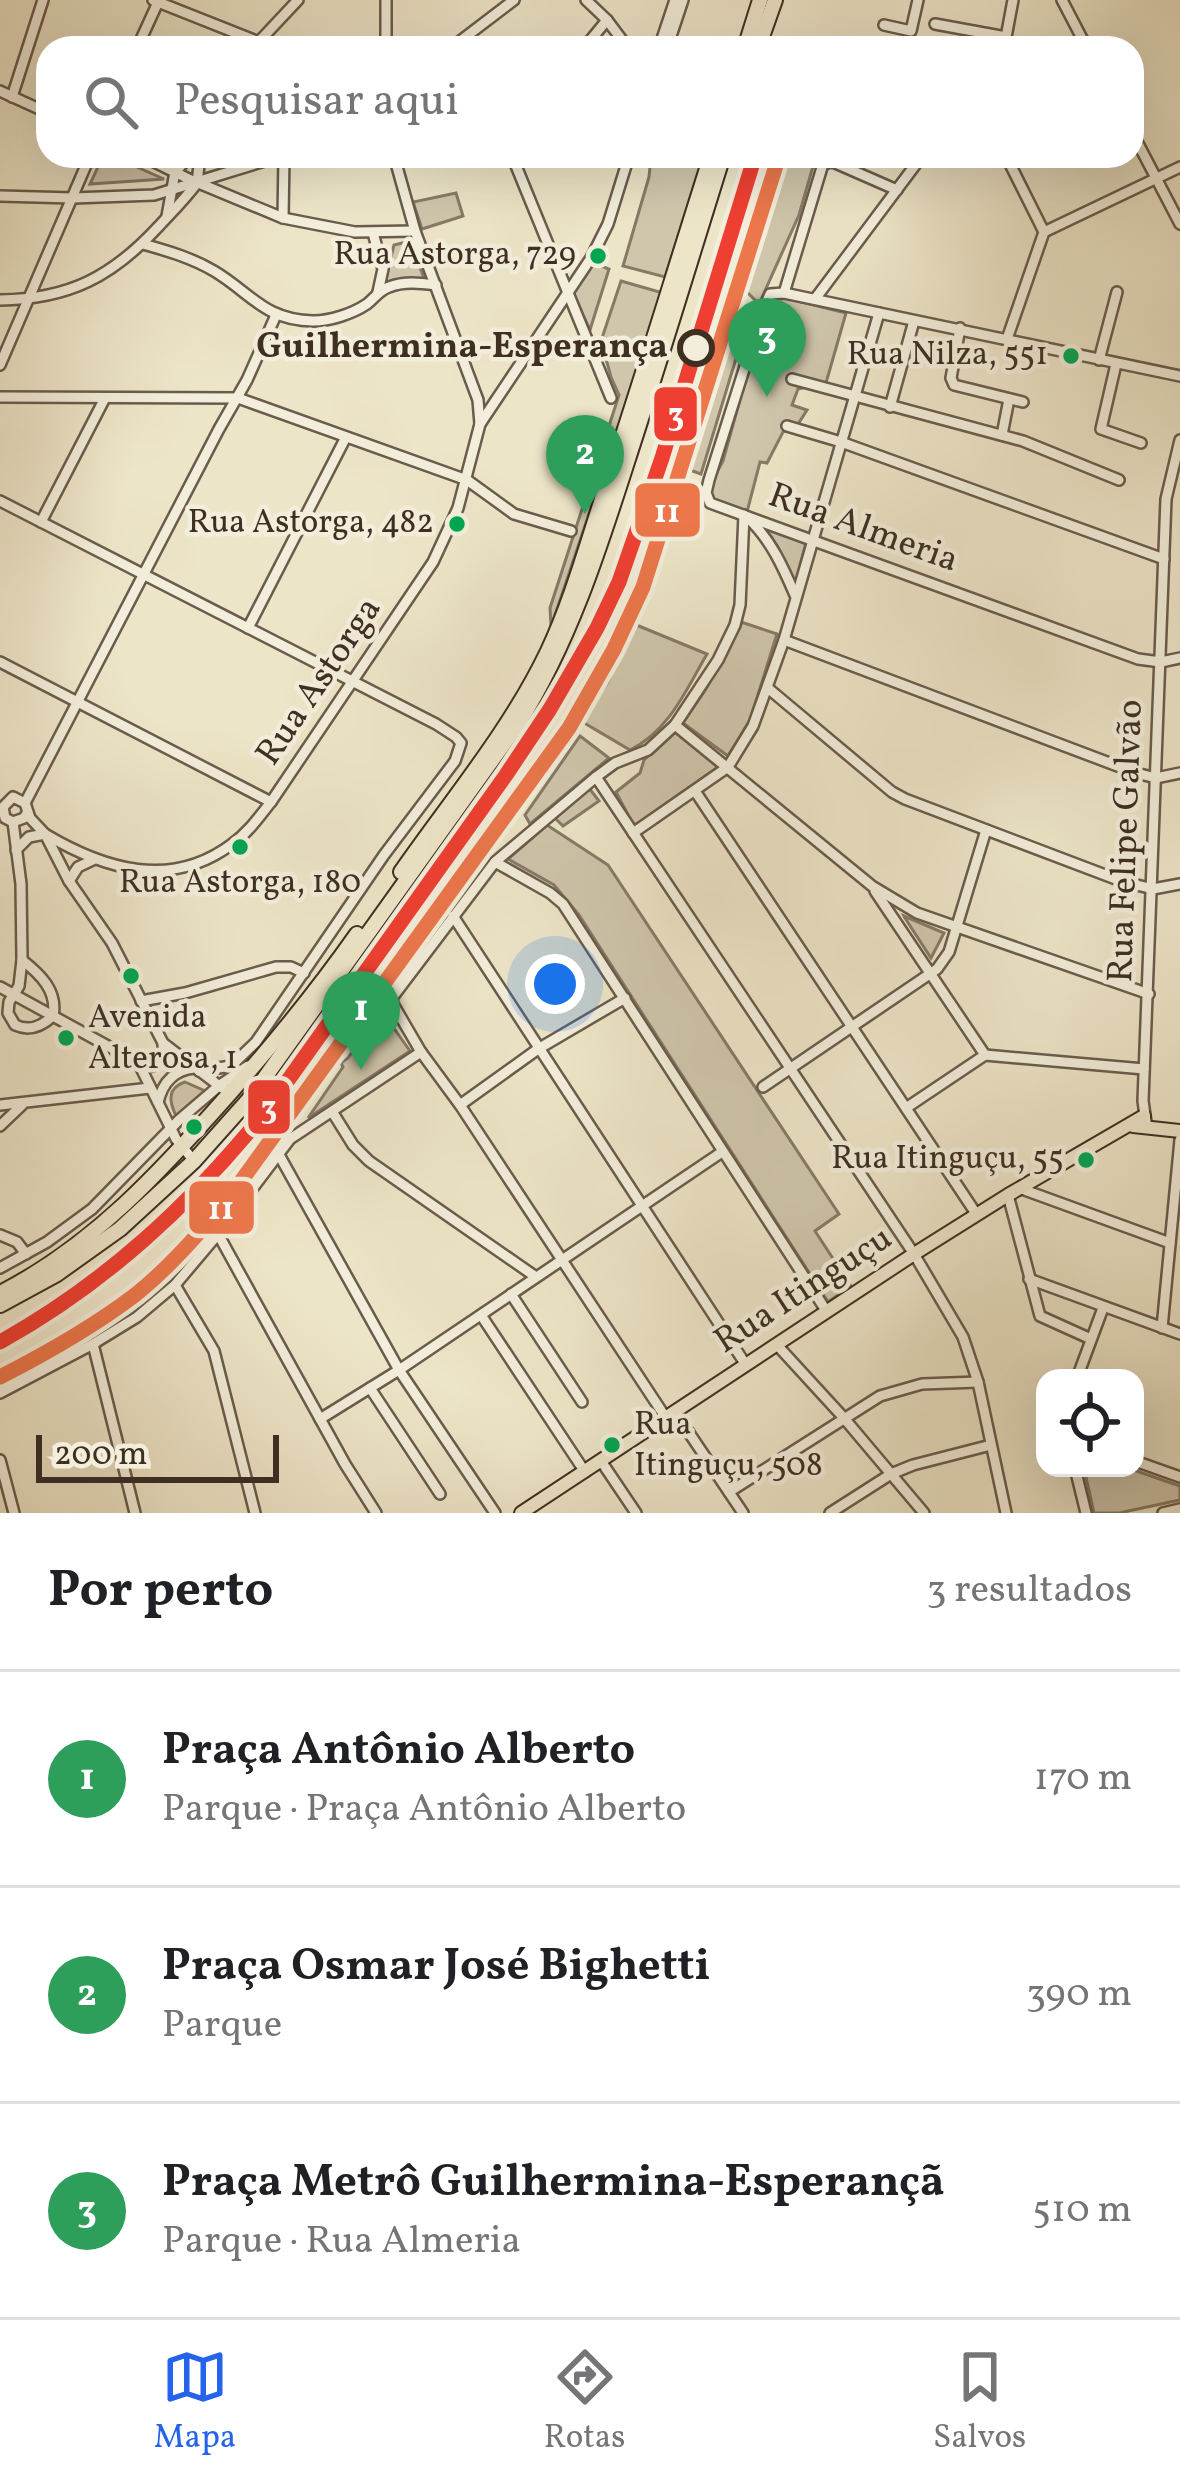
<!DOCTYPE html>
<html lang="pt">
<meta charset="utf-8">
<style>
body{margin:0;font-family:Vollkorn,serif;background:#f2f2f2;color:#202124}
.controls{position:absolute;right:36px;bottom:36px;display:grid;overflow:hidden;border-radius:24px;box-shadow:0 12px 48px #0002}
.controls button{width:108px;height:108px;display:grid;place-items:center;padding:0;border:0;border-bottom:3px solid #e0e0e0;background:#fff;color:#202124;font:60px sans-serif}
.scale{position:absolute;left:36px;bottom:30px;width:243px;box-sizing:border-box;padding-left:12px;border:6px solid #3e2f22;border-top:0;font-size:33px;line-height:42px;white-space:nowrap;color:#3e2f22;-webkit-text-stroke:9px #f3eedb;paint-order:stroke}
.you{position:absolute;left:555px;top:984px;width:42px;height:42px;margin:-30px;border:9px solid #fff;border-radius:50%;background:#1a73e8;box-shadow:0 0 0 18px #1a73e833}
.badge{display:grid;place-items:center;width:78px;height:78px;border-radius:50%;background:#2563eb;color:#fff;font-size:39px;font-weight:700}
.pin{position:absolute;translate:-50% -99px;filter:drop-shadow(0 3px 6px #0008)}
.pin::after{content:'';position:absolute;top:63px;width:42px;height:36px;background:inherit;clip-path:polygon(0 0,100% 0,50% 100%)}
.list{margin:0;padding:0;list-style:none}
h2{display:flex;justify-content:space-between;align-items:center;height:156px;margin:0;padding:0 48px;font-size:51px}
h2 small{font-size:39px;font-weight:400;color:#757577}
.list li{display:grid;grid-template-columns:78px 1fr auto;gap:36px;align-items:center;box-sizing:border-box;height:216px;padding:0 48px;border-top:3px solid #e0e0e0}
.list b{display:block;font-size:45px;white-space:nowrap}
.list p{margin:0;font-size:39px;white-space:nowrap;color:#757577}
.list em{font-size:39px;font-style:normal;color:#757577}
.icon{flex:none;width:66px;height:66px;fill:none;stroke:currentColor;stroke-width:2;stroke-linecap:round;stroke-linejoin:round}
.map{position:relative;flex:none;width:1180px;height:1513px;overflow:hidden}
.search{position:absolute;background:#fff;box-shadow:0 12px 48px #0002;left:36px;right:36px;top:36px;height:132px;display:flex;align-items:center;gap:30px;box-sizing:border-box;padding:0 42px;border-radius:36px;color:#757577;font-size:45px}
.sheet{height:804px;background:#fff}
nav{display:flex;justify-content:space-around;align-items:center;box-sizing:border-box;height:168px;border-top:3px solid #e0e0e0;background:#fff;font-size:33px;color:#757577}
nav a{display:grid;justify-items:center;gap:6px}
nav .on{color:#2563eb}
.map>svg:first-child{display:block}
.green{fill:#cfc6ac;stroke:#867a67;stroke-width:3}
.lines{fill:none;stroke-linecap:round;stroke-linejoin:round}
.minor-casing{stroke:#6a5c4c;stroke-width:14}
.major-casing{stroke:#3e2f22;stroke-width:16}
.highway-casing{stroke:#3e2f22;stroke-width:18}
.minor{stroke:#f3eedb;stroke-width:9}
.major{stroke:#ede5c8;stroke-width:12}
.highway{stroke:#ede5c8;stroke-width:14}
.rail-1-casing{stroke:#f3eedb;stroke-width:24}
.rail-1{stroke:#ec774b;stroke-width:15}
.metro-1-casing{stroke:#f3eedb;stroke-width:24}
.metro-1{stroke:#ef3f32;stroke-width:15}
.bus-dot{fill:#00a651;stroke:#f3eedb;stroke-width:4.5}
.stop-dot{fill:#f3eedb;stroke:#3e2f22;stroke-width:6}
.labels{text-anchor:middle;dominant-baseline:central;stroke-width:9;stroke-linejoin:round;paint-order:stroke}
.bus-label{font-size:33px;fill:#3e2f22;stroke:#f3eedb;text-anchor:end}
.stop-label{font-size:36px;font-weight:bold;fill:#3e2f22;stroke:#f3eedb;text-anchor:end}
.street-label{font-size:36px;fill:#3e2f22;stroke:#f3eedb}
.line-badge{stroke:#f3eedb;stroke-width:4.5}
.badge-label{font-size:33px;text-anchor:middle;font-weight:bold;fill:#fff}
</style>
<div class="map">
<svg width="1180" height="1513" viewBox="0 0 1180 1513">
<rect width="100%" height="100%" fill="#ede5c8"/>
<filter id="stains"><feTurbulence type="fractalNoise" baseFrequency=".00167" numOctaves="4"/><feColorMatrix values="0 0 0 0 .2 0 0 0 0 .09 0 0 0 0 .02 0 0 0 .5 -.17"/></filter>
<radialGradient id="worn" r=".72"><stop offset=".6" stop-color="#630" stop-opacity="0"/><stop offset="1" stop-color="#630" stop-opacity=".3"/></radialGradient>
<!-- green -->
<g class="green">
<path d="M 103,156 L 112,156 L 164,179 L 90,184 Z"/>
<path d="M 651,156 L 704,156 L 665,277 L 623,266 L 649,177 Z"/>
<path d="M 787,156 L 816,156 L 799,215 L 759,304 L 744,289 Z"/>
<path d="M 456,193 L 463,216 L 422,229 L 413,202 Z"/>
<path d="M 410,241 L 424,278 L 385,282 L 394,245 Z"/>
<path d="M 592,262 L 609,269 L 590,330 L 572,292 Z"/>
<path d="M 621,281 L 663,293 L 551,627 L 550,608 L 619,395 L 611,377 L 601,341 Z"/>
<path d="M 773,295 L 846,313 L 826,383 L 798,389 L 792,405 L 807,410 L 798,424 L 783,432 L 767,463 L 760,462 L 747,512 L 713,503 L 709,487 L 723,461 L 756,342 Z"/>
<path d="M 737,315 L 748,319 L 701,474 L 687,469 Z"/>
<path d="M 762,526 L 806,543 L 795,585 L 778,547 Z"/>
<path d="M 741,622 L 777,634 L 750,720 L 728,756 L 683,723 L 706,689 Z"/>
<path d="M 634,624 L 707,654 C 686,690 669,731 630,750 L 581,721 L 608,682 Z"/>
<path d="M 675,732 L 718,767 L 634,826 L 616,792 L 640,773 L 644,760 Z"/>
<path d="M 580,736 L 609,758 L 530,824 L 525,815 Z"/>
<path d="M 589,788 L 599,801 L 563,826 L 553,816 Z"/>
<path d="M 547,825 L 608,865 L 839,1214 L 815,1231 L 851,1286 L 828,1302 L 579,915 L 554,885 L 508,859 Z"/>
<path d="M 904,916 L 944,933 L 931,958 L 905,918 Z"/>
<path d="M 381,1010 L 410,1051 L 308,1118 L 343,1067 L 341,1063 L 348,1058 Z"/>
<path d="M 185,1082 L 205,1091 L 176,1116 C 169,1101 167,1088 185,1082 Z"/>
<path d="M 1084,1468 L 1128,1468 L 1180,1486 L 1180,1500 L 1119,1513 L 1094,1513 Z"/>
</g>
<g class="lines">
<defs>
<g id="minor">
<path d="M 153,0 L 274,48"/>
<path d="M 386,0 L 386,48"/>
<path d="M 586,0 L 607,20 L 628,48"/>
<path d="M 1062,0 L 1087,48"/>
<path d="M 935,24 L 1006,37"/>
<path d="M 884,25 L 911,31 L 918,0"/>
<path d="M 137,48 L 159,0"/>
<path d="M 253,48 L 298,0"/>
<path d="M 451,48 L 514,0"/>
<path d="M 584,48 L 607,20"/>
<path d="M 659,48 L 675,0"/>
<path d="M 667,48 L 683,0"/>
<path d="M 1004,48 L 1013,0"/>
<path d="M 1066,48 L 1083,40"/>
<path d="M 0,91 L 48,113"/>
<path d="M 12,97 L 43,0"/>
<path d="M 1132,132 L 1180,224"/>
<path d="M 142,156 L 197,183"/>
<path d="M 394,156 L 415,231 L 478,400 L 480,424"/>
<path d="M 512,156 L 611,398"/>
<path d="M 1006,156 L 1044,232"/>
<path d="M 197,183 L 200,156"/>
<path d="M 201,184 L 283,218 L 355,232 L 415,231"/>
<path d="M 0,196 L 73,198 L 154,195 L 281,156"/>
<path d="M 167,216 L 175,172 L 190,156"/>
<path d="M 283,218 L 284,156"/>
<path d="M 373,233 L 383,269 L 378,292"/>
<path d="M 143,244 C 168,251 192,258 214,271 C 251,293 264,320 313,321 C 330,321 352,314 367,304 C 375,298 378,291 389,287 C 404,281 420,283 436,285"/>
<path d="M 784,293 L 823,164 L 833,162 L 897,190"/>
<path d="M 815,299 L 922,156"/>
<path d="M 0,300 C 69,299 112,277 159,226 C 172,212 185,199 197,183"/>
<path d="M 764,308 L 770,294 L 784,293 L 1180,376"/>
<path d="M 760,319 L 709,480 L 706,493 L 710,503 L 1138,659 L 1161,662 L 1180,658"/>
<path d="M 960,328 L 951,378 L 954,385 L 1023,402"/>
<path d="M 1007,339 L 1044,232 L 1180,167"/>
<path d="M 1099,360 L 1117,292"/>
<path d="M 1116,364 L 1101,429 L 1141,443"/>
<path d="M 0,365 L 90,156"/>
<path d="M 792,379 L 1023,441 L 1119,480"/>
<path d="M 0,397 L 238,398 L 467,480 L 514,514 L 571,531"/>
<path d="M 890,407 L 914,321"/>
<path d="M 787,426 L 841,442 L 1164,559"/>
<path d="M 1002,435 L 1009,399"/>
<path d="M 0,501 L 436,724 L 456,737 L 461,743 L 455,761 L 384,855 L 256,1042 L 231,1066 L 199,1071"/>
<path d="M 748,518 C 771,540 783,567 795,595"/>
<path d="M 41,522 L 105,398"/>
<path d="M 248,628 L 346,437"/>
<path d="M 784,640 L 1136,773 L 1156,778 L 1180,773"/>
<path d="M 0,662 L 271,802"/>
<path d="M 769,689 L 892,792 L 905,799 L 1121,881 L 1153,889 L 1180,884"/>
<path d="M 675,725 L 872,886 L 917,913 L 1149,994"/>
<path d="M 596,777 L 914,1254 L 963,1337 L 978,1382 L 1006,1513"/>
<path d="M 695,791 L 977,1215"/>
<path d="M 25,803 L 219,429 L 247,380 L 276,315"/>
<path d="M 27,813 L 24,818 L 13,822 L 5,818 L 3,807 L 13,797 L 25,803 L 30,818 L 45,834 L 69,881 L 112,943 L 163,1043 L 230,1094"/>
<path d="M 13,822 L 21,884 L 22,960 L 19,986 L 9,1002 L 8,1013 L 15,1025 C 30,1032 42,1026 53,1016"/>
<path d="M 633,833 L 728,767 L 753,726 L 784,640 L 879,313"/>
<path d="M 16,850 L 29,837 L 45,834 C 104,869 171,890 232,844 C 248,833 259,817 271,802 L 433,562 L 458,508 L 480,424 L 591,258 L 608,224 L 629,156"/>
<path d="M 495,862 L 550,893 L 563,904 L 827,1312"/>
<path d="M 69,881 L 78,867 L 95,859"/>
<path d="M 875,891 L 985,1055"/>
<path d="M 453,916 L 746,1365"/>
<path d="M 22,960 C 40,974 58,991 53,1016"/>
<path d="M 0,987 L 146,1067 L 153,1066 L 164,1057 L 163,1043"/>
<path d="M 141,1001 L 185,993 L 276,967 L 291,967 L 304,973"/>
<path d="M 139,1064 L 176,1139 L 194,1161"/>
<path d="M 763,1087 L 937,969 L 949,952 L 986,830"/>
<path d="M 158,1102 C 163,1082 174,1070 194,1068"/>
<path d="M 0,1105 L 150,1088"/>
<path d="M 460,1105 L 538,1049 L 625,998"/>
<path d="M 906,1108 L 985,1055 L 1144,1069"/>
<path d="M 333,1113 L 353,1145 L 369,1161 L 536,1277"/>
<path d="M 1146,1122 L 1143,1101 L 1166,499 L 1180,440"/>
<path d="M 0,1126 L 22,1105"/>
<path d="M 278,1153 L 399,1370 L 495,1513"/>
<path d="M 1019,1188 L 1170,1243"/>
<path d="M 1008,1195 L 1040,1316 L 1091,1339"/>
<path d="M 218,1234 L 345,1464 L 376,1513"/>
<path d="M 0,1235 L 17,1242 L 26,1254"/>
<path d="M 0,1268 L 47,1242 L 92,1209 L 179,1120 L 220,1085 L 248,1066"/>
<path d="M 1029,1279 L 1180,1334"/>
<path d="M 175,1285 L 214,1351 L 255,1513"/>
<path d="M 511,1294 L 582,1402"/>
<path d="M 481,1315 L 585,1472"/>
<path d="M 1162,1328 L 1180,1140"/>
<path d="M 93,1344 L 135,1513"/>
<path d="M 777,1345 L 843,1417 L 924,1513"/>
<path d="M 1077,1378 L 1103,1308"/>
<path d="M 370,1388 L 440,1494"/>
<path d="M 0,1393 L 93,1344 L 137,1317 L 175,1285 L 218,1234 L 290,1139 L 421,1052"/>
<path d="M 675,1412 L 743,1513"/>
<path d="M 666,1418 L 460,1105 L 421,1052 L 393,1004 L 392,998 L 495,862 L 596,777 L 615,763 L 648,750 L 675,725 L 718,660 L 735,625 L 740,605 L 744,515"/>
<path d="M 320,1419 L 399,1370 L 722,1152"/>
<path d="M 0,1460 L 14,1513"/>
<path d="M 601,1461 L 636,1513"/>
<path d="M 1135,1461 L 1180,1477"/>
<path d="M 1075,1468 L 1086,1513"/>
<path d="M 729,1492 L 880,1396 L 922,1384 L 978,1382"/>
<path d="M 830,1513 L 891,1474 L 913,1465 L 991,1445"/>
<path d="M 1163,1513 L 1180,1509"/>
</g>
<g id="major">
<path d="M 1133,1126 L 1180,1131"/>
<path d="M 521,1513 L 914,1254 L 1008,1195 L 1144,1116"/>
</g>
<g id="highway">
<path d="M 745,48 L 760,0"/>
<path d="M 758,48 L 775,0"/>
<path d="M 401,872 C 451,800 510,731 548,651 C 571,602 586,548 603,496 C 641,383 675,269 711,156"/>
<path d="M 0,1293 C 93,1246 162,1170 230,1093 C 276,1041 317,991 357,934"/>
<path d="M 0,1305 L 57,1274 L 120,1229 L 194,1161 L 251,1097 L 518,724 C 569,643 598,553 627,462 C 660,361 691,258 723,156"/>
</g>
</defs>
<!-- minor casing -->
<use href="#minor" class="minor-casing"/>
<!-- major casing -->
<use href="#major" class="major-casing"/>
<!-- highway casing -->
<use href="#highway" class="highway-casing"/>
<!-- minor -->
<use href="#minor" class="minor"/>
<!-- major -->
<use href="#major" class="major"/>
<!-- highway -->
<use href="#highway" class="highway"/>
<defs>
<path id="rail-1" d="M 0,1377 C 47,1353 93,1327 135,1295 C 169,1268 198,1234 226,1202 L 569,728 L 614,649 L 643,587 L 779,156"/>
</defs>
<!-- rail-1 casing -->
<use href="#rail-1" class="rail-1-casing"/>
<!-- rail-1 -->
<use href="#rail-1" class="rail-1"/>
<defs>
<path id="metro-1" d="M 0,1342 C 106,1283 190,1205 266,1111 L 506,775 L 550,709 L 597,628 L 619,582 L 662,458 L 755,156"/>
</defs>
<!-- metro-1 casing -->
<use href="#metro-1" class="metro-1-casing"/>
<!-- metro-1 -->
<use href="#metro-1" class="metro-1"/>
</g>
<!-- markers -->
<g class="bus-dot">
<circle cx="598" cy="256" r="10"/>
<circle cx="1071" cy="356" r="10"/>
<circle cx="457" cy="524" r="10"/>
<circle cx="240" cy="847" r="10"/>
<circle cx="131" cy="976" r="10"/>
<circle cx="66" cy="1038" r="10"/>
<circle cx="194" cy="1127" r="10"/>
<circle cx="1086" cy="1160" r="10"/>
<circle cx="612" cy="1445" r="10"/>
</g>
<circle class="stop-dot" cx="696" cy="348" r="16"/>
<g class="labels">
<!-- bus labels -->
<g class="bus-label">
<text x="576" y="256">Rua Astorga, 729</text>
<text x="1048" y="356">Rua Nilza, 551</text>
<text x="434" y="524">Rua Astorga, 482</text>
<text x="240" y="884" text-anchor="middle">Rua Astorga, 180</text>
<text x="88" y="1019" text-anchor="start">Avenida<tspan x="88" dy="41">Alterosa, 1</tspan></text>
<text x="1064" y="1160">Rua Itinguçu, 55</text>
<text x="634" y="1426" text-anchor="start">Rua<tspan x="634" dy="41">Itinguçu, 508</tspan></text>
</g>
<!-- stop labels -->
<g class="stop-label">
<text x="668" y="348">Guilhermina-Esperança</text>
</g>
<!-- street labels -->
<g class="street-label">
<text transform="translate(863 529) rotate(20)">Rua Almeria</text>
<text transform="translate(320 682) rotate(-56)">Rua Astorga</text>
<text transform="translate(1127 841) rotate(-88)">Rua Felipe Galvão</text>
<text transform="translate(804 1291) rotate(-33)">Rua Itinguçu</text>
</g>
</g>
<g class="line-badge">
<rect x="652" y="385" width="47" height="58" rx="12" fill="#ef3f32"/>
<rect x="633" y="481" width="69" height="58" rx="12" fill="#ec774b"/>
<rect x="246" y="1078" width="46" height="58" rx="12" fill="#ef3f32"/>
<rect x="187" y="1179" width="69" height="57" rx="12" fill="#ec774b"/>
</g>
<g class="badge-label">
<text x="676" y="425">3</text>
<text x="667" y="522">11</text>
<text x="269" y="1118">3</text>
<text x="221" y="1219">11</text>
</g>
<rect width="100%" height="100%" filter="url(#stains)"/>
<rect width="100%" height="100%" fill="url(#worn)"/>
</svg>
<div class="controls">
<button><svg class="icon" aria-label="locate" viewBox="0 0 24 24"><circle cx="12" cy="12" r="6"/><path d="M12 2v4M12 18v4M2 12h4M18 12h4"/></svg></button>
</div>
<div class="scale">200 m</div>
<div class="you"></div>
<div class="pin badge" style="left:361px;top:1070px;background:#2e9e5b">1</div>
<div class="pin badge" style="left:585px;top:514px;background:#2e9e5b">2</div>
<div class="pin badge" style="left:767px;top:397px;background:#2e9e5b">3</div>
<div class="search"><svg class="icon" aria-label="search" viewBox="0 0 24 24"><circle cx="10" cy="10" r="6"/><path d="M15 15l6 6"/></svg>Pesquisar aqui</div>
</div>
<section class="sheet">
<h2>Por perto<small>3 resultados</small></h2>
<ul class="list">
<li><span class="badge" style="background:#2e9e5b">1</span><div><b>Praça Antônio Alberto</b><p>Parque · Praça Antônio Alberto</p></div><em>170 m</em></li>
<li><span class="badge" style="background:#2e9e5b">2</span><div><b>Praça Osmar José Bighetti</b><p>Parque</p></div><em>390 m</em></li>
<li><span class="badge" style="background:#2e9e5b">3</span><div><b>Praça Metrô Guilhermina-Esperançã</b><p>Parque · Rua Almeria</p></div><em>510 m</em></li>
</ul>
</section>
<nav>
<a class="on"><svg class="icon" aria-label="map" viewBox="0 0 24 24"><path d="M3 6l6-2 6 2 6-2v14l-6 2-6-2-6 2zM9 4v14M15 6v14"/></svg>Mapa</a>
<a><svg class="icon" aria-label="directions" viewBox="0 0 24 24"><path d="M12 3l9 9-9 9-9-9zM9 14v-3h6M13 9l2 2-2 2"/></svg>Rotas</a>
<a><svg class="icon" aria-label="saved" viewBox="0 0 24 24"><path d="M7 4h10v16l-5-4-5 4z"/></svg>Salvos</a>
</nav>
